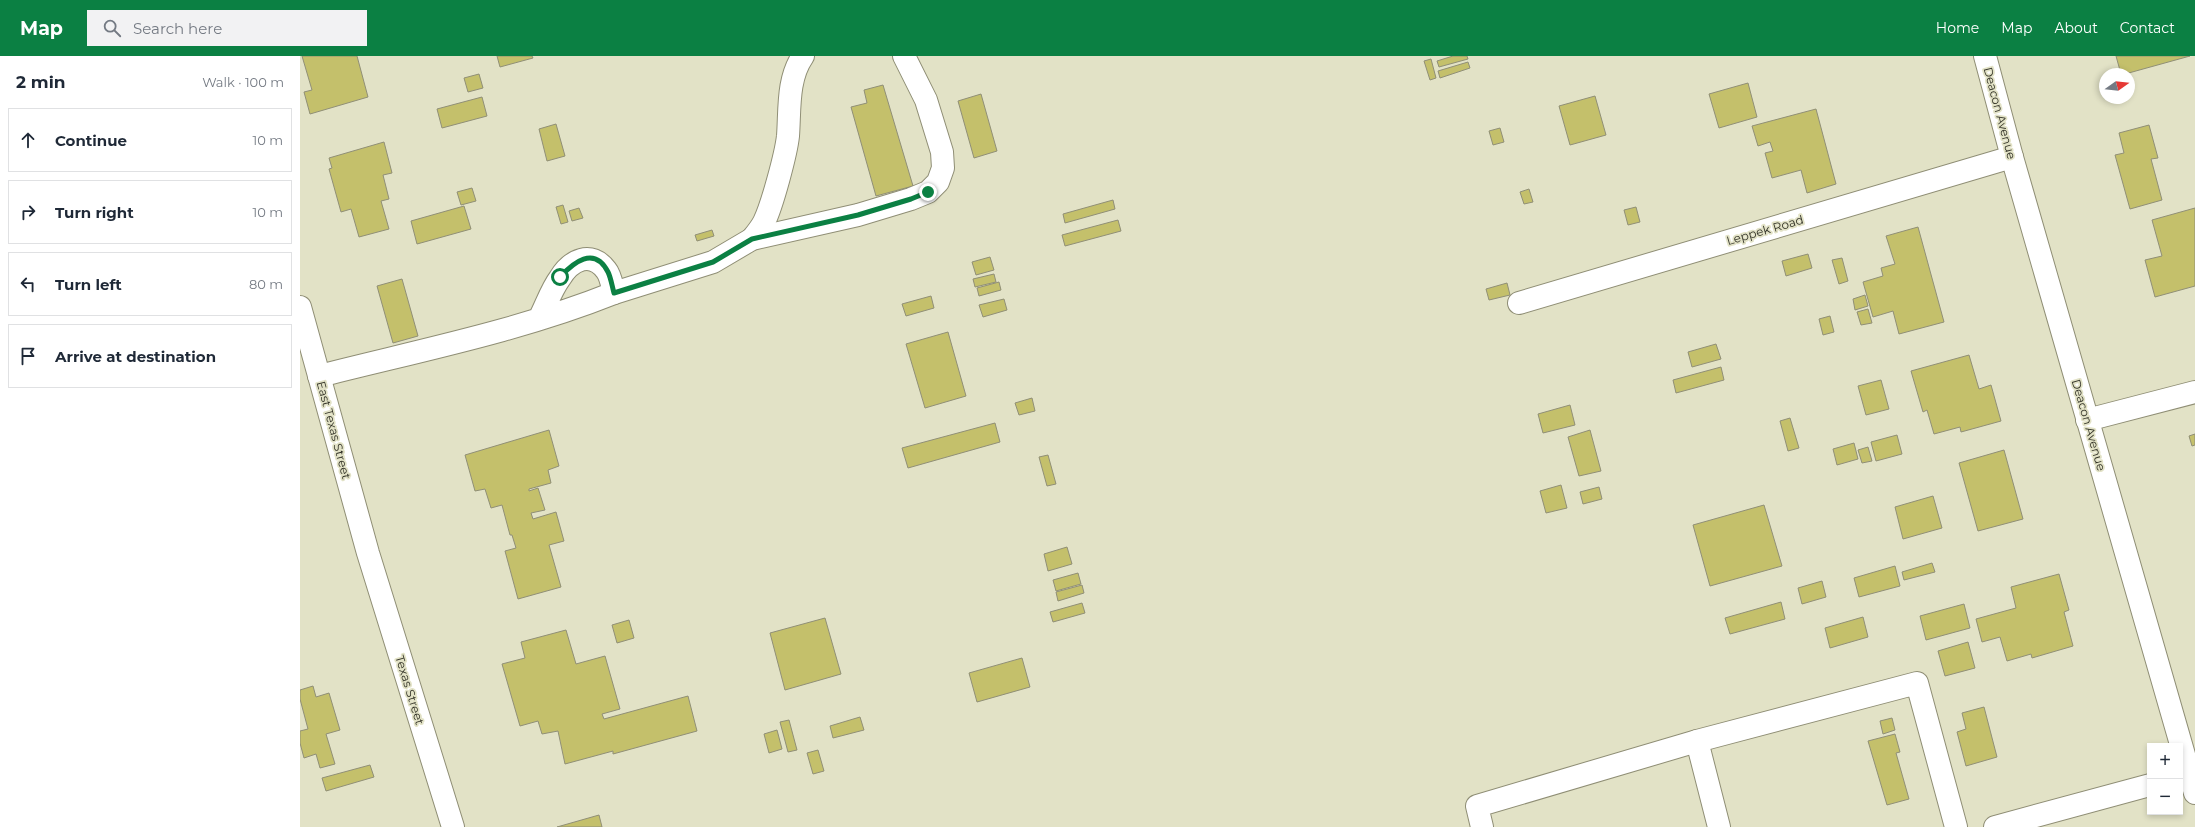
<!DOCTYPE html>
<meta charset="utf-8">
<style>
body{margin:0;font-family:Montserrat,sans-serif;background:#f2f2f3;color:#1f2937}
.controls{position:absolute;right:12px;bottom:12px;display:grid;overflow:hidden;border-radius:0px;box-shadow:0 2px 6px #0003}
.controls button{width:36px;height:36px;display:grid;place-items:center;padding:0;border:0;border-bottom:1px solid #e0e1e3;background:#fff;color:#1f2937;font:20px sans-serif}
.compass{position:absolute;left:1799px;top:12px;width:36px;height:36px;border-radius:50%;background:#fff;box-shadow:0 2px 6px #0003;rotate:75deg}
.stop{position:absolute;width:12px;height:12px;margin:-9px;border:3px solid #0b8043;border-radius:50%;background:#fff}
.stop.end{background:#0b8043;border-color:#fff;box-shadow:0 1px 4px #0008}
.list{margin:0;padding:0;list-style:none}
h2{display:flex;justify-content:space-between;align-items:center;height:52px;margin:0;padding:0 16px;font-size:17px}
h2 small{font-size:13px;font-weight:400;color:#747a83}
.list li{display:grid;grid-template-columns:26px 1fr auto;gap:12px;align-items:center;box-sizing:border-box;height:64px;margin:0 8px 8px;padding:0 8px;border:1px solid #e0e1e3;border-radius:0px}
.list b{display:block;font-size:15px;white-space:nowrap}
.list em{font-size:13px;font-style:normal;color:#747a83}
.icon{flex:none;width:22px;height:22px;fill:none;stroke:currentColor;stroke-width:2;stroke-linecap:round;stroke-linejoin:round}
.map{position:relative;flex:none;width:1895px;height:771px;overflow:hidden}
header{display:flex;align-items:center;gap:24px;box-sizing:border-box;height:56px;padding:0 20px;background:#0b8043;color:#fff}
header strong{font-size:19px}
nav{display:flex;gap:22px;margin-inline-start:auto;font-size:14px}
.search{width:280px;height:36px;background:#f2f2f3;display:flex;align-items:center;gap:10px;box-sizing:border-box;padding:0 14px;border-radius:0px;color:#747a83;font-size:15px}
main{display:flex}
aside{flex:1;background:#fff}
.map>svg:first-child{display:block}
.building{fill:#c4c06b;stroke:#908f76}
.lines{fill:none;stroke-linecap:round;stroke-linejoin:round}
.minor-casing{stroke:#8f8e75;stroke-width:24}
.minor{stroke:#fff;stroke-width:22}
.route{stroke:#0b8043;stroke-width:5}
.labels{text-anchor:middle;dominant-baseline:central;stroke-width:3.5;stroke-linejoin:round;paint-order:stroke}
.street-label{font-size:12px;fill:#323227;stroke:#e2e2c6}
</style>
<header>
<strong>Map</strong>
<div class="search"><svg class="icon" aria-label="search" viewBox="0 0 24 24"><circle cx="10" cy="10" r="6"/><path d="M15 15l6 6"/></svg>Search here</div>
<nav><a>Home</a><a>Map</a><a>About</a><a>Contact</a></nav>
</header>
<main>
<aside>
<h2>2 min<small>Walk · 100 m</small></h2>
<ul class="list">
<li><svg class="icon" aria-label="ahead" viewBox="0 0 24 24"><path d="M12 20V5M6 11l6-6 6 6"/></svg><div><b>Continue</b></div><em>10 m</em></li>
<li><svg class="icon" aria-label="right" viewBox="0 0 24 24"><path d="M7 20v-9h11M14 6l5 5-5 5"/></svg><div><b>Turn right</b></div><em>10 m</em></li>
<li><svg class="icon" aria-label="left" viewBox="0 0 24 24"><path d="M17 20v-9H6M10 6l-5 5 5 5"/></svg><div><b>Turn left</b></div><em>80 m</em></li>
<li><svg class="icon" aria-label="arrive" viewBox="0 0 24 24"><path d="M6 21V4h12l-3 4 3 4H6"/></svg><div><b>Arrive at destination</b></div></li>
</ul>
</aside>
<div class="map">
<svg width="1895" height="771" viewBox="0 0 1895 771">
<rect width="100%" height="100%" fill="#e2e2c6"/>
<!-- building -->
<g class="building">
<path d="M 2,0 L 57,0 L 68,41 L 10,58 L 4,36 L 12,34 Z"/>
<path d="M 197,0 L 232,0 L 233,2 L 200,11 Z"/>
<path d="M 1153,0 L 1167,0 L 1168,3 L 1139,11 L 1137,5 Z"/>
<path d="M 1816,0 L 1890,0 L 1825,18 L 1821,18 Z"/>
<path d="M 1131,3 L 1136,22 L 1130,24 L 1124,5 Z"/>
<path d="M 1168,6 L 1170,12 L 1140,22 L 1138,15 Z"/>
<path d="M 179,18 L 183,32 L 168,36 L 164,22 Z"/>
<path d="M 1448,27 L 1457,61 L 1419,72 L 1409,38 Z"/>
<path d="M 583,29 L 613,130 L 576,140 L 551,51 L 567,47 L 564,34 Z"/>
<path d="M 681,38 L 697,95 L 674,102 L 658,45 Z"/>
<path d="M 1295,40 L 1306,79 L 1270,89 L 1259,50 Z"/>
<path d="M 182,41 L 187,60 L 142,72 L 137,53 Z"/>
<path d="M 1516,53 L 1536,128 L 1507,137 L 1501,114 L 1472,122 L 1465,97 L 1473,95 L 1470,86 L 1458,90 L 1452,70 Z"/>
<path d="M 256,68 L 265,100 L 247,105 L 239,73 Z"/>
<path d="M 1849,69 L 1858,102 L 1851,103 L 1862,144 L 1830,153 L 1815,99 L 1824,97 L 1819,77 Z"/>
<path d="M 1200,72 L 1204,86 L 1193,89 L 1189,75 Z"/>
<path d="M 84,86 L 92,117 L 83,119 L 89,143 L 81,145 L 89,173 L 59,181 L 51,153 L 41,156 L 29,113 L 32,112 L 29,102 Z"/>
<path d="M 172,132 L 176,145 L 161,149 L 157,136 Z"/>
<path d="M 1229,133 L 1233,146 L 1224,148 L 1220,136 Z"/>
<path d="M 813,144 L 815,153 L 765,167 L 763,158 Z"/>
<path d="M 263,149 L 268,166 L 261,168 L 256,151 Z"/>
<path d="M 164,150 L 171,173 L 117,188 L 111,165 Z"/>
<path d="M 1336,151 L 1340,166 L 1328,169 L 1324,154 Z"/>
<path d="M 279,152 L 283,162 L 272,165 L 269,155 Z"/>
<path d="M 1895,152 L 1895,230 L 1855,241 L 1845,204 L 1862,200 L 1852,164 Z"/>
<path d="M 818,164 L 821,175 L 765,190 L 762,179 Z"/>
<path d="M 1618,171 L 1644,266 L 1599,278 L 1593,255 L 1573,261 L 1563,226 L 1583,220 L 1581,212 L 1595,208 L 1586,180 Z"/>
<path d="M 412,174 L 414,180 L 397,185 L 395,179 Z"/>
<path d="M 1508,198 L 1512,212 L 1486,220 L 1482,205 Z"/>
<path d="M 690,201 L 694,214 L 676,219 L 672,206 Z"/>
<path d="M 1542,202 L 1548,225 L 1539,228 L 1532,204 Z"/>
<path d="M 694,218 L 696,226 L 675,231 L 673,223 Z"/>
<path d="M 102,223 L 118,280 L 93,287 L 77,230 Z"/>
<path d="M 699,226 L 701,234 L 679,240 L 677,232 Z"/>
<path d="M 1207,227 L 1210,239 L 1189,244 L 1186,233 Z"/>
<path d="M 1565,239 L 1568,250 L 1555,254 L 1553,243 Z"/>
<path d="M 631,240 L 634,252 L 606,260 L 602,248 Z"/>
<path d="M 704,243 L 707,254 L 683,261 L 679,249 Z"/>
<path d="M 1568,253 L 1572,267 L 1561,269 L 1557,256 Z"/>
<path d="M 1530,260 L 1534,276 L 1523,279 L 1519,263 Z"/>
<path d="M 648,276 L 666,340 L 625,352 L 606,288 Z"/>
<path d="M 1416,288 L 1421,303 L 1392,311 L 1388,296 Z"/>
<path d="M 1669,299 L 1679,333 L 1691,329 L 1701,365 L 1661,376 L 1660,371 L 1634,378 L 1627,354 L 1623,356 L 1611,315 Z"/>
<path d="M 1421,311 L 1424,324 L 1376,337 L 1373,324 Z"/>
<path d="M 1581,324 L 1589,353 L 1566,359 L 1558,330 Z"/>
<path d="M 732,342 L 735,355 L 719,359 L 715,347 Z"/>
<path d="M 1270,349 L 1275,369 L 1243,377 L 1238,358 Z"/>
<path d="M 1490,362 L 1499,392 L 1488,395 L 1480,365 Z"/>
<path d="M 695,367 L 700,386 L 608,412 L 602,392 Z"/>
<path d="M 249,374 L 259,410 L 248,414 L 251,427 L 229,433 L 229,435 L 238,432 L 245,454 L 231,457 L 233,463 L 256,456 L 264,485 L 249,489 L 261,531 L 218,543 L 205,495 L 216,492 L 212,479 L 210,479 L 202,449 L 191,452 L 185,433 L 175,435 L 165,399 Z"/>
<path d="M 1290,374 L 1301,415 L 1279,420 L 1268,381 Z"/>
<path d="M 1895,378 L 1895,389 L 1892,390 L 1889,380 Z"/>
<path d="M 1597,379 L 1602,398 L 1576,405 L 1571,386 Z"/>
<path d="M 1554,387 L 1558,403 L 1537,409 L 1533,393 Z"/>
<path d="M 1568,391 L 1572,405 L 1562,407 L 1558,394 Z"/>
<path d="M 1704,394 L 1723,463 L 1678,475 L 1659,407 Z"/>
<path d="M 748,399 L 756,428 L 747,430 L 739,401 Z"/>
<path d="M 1261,429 L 1267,452 L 1246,457 L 1240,435 Z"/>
<path d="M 1299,431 L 1302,443 L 1283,448 L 1280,436 Z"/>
<path d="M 1633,440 L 1642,472 L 1603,483 L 1595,451 Z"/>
<path d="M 1464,449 L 1482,510 L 1410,530 L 1393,469 Z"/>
<path d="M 767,491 L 772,508 L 748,515 L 744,498 Z"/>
<path d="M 1632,507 L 1635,516 L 1604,524 L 1602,516 Z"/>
<path d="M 1595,510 L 1600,530 L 1559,541 L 1554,522 Z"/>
<path d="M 778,517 L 781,528 L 756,535 L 753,524 Z"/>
<path d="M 1759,518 L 1769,554 L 1764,556 L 1773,590 L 1732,602 L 1731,598 L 1707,605 L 1700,581 L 1682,586 L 1676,563 L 1716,552 L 1711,531 Z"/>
<path d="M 1522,525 L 1526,541 L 1502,548 L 1498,532 Z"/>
<path d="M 782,529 L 784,537 L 758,545 L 756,536 Z"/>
<path d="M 1481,546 L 1485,563 L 1430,578 L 1425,562 Z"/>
<path d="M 782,547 L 785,557 L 753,566 L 750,556 Z"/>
<path d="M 1664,548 L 1670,572 L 1626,584 L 1620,560 Z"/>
<path d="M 1563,561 L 1568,581 L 1530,592 L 1525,572 Z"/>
<path d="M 525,562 L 541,618 L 485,634 L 470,577 Z"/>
<path d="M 329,564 L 334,582 L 317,587 L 312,569 Z"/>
<path d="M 266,574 L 276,608 L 305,600 L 320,653 L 302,658 L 304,663 L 388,640 L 397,675 L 313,698 L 313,695 L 265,708 L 258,675 L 242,678 L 238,665 L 220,670 L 202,608 L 225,602 L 221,586 Z"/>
<path d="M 1668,586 L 1675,612 L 1645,620 L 1638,595 Z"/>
<path d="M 722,602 L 730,631 L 677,646 L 669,617 Z"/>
<path d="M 13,630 L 16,641 L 29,637 L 40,674 L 26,678 L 35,708 L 20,712 L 16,698 L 4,702 L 0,687 L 0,675 L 8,673 L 0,643 L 0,634 Z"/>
<path d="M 1684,651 L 1697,701 L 1666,710 L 1657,676 L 1666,673 L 1662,657 Z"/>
<path d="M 560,661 L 564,674 L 533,682 L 530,670 Z"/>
<path d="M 1592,662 L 1595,674 L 1583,678 L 1580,665 Z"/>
<path d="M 489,664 L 497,694 L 488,696 L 480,666 Z"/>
<path d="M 477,674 L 482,693 L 469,697 L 464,678 Z"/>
<path d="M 1595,678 L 1600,696 L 1596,697 L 1609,743 L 1587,749 L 1568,685 Z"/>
<path d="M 518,694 L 524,715 L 513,718 L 507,697 Z"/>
<path d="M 70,709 L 74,721 L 26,735 L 22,722 Z"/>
<path d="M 299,759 L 302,771 L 257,771 Z"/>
</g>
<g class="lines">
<defs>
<g id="minor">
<path d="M 1685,0 L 1712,101 L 1895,737"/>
<path d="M 452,183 C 456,178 461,172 464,166 C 472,150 486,98 488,80 C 490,54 487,23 503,0"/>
<path d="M 314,237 L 413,206 L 452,183 L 558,159 L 611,143 L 628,136 L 638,126 L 643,112 L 642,96 L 626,44 L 604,0"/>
<path d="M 1219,247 L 1712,101"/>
<path d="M 0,251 L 68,497 L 153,771"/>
<path d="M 19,320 C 117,295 219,275 314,237 C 312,230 311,220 306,214 C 291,194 271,204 260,222 C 251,234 246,250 239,263"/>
<path d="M 1787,364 L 1895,336"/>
<path d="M 1182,771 L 1177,750 L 1397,685"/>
<path d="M 1419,771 L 1397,685 L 1617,627 L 1656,771"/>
<path d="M 1695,771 L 1850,729"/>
</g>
</defs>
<!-- minor casing -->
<use href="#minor" class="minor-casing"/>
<!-- minor -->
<use href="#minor" class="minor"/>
</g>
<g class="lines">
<!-- route -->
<path class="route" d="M 260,221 C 273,207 294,189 308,216 C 311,222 312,230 314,237 L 413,206 L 452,183 L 558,159 L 611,143 L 628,136"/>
</g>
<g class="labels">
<!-- street labels -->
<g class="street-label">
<text transform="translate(1700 57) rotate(75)">Deacon Avenue</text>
<text transform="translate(1465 174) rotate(-16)">Leppek Road</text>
<text transform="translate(1789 369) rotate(74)">Deacon Avenue</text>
<text transform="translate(34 374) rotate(75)">East Texas Street</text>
<text transform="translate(110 634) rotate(73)">Texas Street</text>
</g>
</g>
</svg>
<div class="controls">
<button>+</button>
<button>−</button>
</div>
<svg class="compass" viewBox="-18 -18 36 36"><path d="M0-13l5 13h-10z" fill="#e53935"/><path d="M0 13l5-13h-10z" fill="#747a83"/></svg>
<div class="stop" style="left:260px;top:221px"></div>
<div class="stop end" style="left:628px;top:136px"></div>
</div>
</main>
